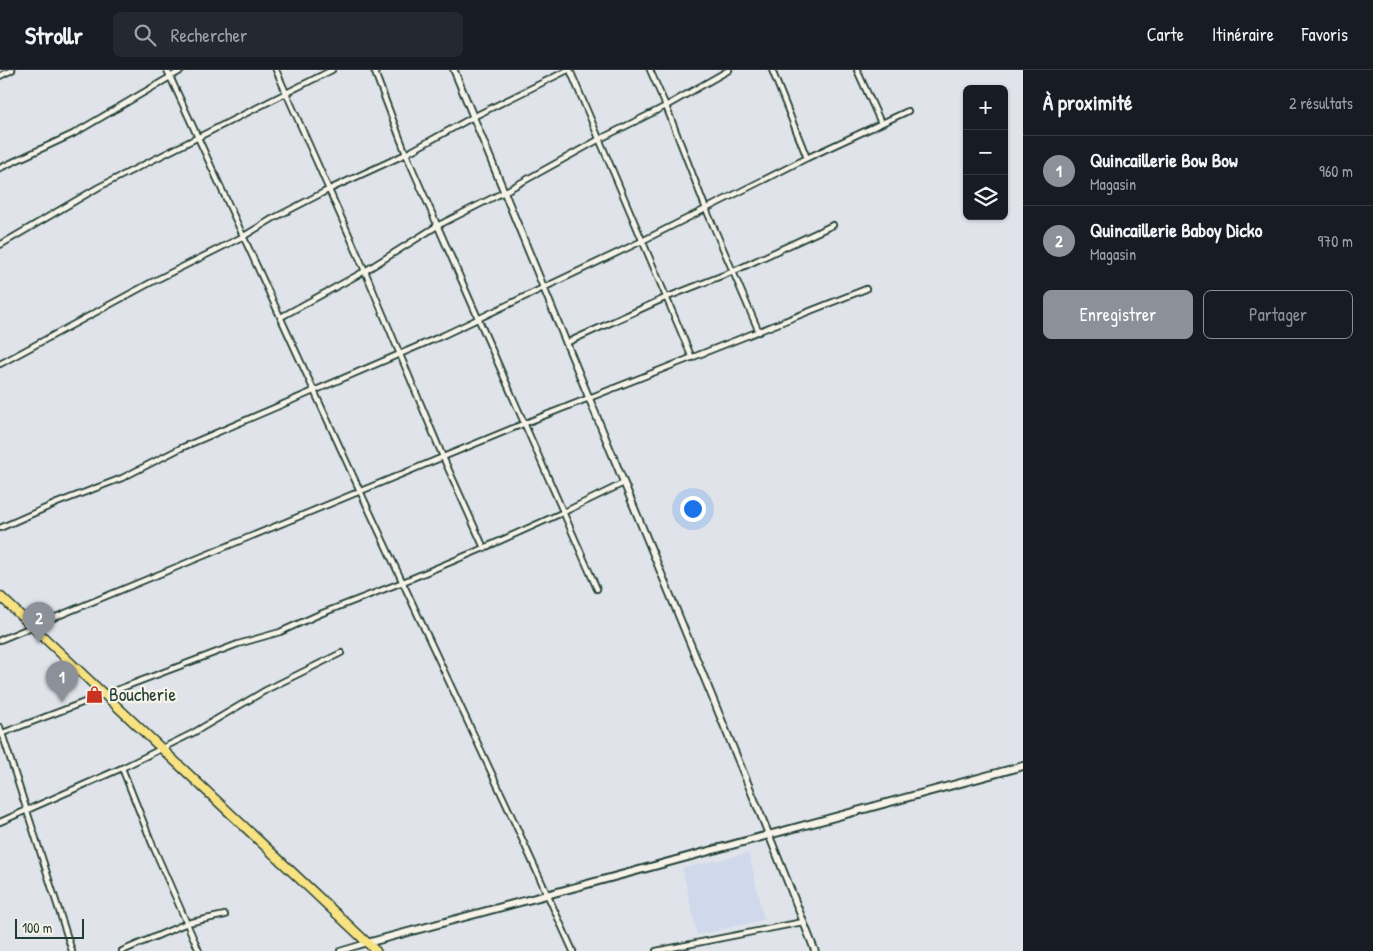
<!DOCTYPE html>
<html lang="fr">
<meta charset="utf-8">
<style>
body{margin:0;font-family:"Patrick Hand",sans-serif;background:#242831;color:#f1f3f6}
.controls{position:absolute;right:15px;top:15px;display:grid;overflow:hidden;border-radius:8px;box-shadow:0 1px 4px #0004}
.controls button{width:45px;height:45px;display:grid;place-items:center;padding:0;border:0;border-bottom:1px solid #363941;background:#171b24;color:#f1f3f6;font:25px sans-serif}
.scale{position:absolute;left:15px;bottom:12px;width:69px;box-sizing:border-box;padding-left:5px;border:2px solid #1f3d34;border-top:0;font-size:14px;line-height:18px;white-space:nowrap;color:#1f3d34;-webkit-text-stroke:4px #f7f3e8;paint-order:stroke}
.you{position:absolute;left:692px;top:438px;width:18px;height:18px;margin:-12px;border:4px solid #fff;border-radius:50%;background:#1a73e8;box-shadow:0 0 0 8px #1a73e833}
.badge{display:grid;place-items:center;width:32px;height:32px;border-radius:50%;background:#8c9099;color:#fff;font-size:16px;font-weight:700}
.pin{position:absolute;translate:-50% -41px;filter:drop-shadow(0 1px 2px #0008)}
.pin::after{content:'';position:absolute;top:26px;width:18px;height:15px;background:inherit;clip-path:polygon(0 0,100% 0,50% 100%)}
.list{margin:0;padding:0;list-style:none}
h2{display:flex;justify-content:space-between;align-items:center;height:65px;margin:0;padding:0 20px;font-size:21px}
h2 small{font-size:16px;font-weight:400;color:#9ea1a6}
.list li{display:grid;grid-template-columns:32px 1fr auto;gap:15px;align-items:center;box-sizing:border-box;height:70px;padding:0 20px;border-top:1px solid #363941}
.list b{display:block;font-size:19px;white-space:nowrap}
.list p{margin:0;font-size:16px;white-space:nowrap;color:#9ea1a6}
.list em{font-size:16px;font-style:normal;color:#9ea1a6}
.actions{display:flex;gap:10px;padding:15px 20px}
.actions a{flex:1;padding:11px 0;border:1px solid #8c9099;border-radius:8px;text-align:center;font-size:18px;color:#8c9099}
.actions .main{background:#8c9099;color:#fff}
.icon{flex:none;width:28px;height:28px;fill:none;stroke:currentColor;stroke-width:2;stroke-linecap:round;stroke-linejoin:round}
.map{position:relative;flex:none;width:1023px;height:881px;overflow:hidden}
header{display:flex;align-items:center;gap:30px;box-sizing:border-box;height:70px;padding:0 25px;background:#171b24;border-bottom:1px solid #363941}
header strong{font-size:24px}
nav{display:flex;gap:28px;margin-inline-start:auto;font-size:18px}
.search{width:350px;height:45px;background:#242831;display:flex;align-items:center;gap:12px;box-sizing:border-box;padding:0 18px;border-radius:8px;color:#9ea1a6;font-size:19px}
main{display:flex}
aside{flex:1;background:#171b24}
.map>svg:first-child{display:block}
.built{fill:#d0d9ec}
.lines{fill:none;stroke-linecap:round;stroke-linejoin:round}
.minor-casing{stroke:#1f3d34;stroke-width:8}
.tertiary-casing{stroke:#1f3d34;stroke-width:9}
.secondary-casing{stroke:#1f3d34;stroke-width:10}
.trunk-casing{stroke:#1f3d34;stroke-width:11}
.minor{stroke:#f7f3e8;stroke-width:4.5}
.tertiary{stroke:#f7f3e8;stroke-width:5.5}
.secondary{stroke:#f7f3e8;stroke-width:6}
.trunk{stroke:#f8e281;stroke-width:8}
.labels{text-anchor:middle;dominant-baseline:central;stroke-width:4.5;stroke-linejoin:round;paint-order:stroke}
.poi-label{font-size:19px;fill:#1f3d34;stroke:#f7f3e8;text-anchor:start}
</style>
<header>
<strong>Strollr</strong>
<div class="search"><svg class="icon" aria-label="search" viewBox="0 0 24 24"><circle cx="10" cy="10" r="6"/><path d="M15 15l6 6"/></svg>Rechercher</div>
<nav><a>Carte</a><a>Itinéraire</a><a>Favoris</a></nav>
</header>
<main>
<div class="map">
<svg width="1023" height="881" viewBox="0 0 1023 881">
<rect width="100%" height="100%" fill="#e0e4ea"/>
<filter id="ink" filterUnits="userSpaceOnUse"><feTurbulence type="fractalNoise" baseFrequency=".02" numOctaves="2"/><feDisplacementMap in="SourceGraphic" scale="10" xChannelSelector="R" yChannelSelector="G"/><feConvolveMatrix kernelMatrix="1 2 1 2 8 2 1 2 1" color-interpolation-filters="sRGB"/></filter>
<g filter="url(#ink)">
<!-- built -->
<path class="built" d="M 749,783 L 764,850 L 697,865 L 682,798 Z"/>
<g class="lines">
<defs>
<g id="minor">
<path d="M 167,0 L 360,421 L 507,736 L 573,881"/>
<path d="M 276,0 L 365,201 L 443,387 L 484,478"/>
<path d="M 374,0 L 406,84 L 597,519"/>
<path d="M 570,0 L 692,288"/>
<path d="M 650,0 L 666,36 L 706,139 L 759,262"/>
<path d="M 772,0 L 807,88"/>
<path d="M 857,0 L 881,53"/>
<path d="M 0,6 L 12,0"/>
<path d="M 0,98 L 73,64 L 182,0"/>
<path d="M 0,175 L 99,117 L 332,0"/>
<path d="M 281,247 L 365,201 L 437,156 L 504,122 L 598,70 L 666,36 L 729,0"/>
<path d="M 566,273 L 665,228 L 734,201 L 833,155"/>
<path d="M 0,294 L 150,213 L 244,166 L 272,149 L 330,119 L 406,84 L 473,47 L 568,0"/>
<path d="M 0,458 L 57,433 L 122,408 L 181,378 L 444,265 L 642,171 L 807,88 L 908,41"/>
<path d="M 0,570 L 523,354 L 866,219"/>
<path d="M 0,657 L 72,881"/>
<path d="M 0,664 L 238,574 L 280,562 L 320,544 L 403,512 L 484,478 L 564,442 L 624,413"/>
<path d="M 122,698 L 153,776 L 199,881"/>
<path d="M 0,752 L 122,698 L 193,663 L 266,620 L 341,583"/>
<path d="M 122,881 L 187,853 L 225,845"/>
<path d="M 340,881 L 367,873"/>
<path d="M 656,881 L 803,852"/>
</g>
<path id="tertiary" d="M 454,0 L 769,765 L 815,881"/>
<path id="secondary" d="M 367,873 C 586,815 804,755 1023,696"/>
<path id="trunk" d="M 0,526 L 376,881"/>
</defs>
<!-- minor casing -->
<use href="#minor" class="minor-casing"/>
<!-- tertiary casing -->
<use href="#tertiary" class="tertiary-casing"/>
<!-- secondary casing -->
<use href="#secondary" class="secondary-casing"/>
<!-- trunk casing -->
<use href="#trunk" class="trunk-casing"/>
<!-- minor -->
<use href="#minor" class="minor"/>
<!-- tertiary -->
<use href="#tertiary" class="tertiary"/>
<!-- secondary -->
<use href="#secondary" class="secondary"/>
<!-- trunk -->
<use href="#trunk" class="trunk"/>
</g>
</g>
<!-- icons -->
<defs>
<symbol id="shop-bare" viewBox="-9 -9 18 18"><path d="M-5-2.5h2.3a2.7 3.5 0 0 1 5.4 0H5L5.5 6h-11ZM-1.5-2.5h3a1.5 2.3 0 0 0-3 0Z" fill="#c8321e" stroke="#f7f3e8" stroke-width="2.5" paint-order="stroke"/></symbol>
</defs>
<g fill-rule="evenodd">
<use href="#shop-bare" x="82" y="612" width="25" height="25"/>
</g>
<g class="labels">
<!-- poi labels -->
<g class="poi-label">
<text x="109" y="624">Boucherie</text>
</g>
</g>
</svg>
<div class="controls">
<button>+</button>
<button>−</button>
<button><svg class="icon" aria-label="layers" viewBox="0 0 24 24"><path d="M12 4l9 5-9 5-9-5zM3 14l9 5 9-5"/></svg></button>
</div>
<div class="scale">100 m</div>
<div class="you"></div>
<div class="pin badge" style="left:62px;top:632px">1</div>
<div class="pin badge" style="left:39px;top:573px">2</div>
</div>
<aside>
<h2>À proximité<small>2 résultats</small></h2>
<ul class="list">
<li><span class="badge">1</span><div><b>Quincaillerie Bow Bow</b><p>Magasin</p></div><em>960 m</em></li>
<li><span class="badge">2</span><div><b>Quincaillerie Baboy Dicko</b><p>Magasin</p></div><em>970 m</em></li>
</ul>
<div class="actions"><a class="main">Enregistrer</a><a>Partager</a></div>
</aside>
</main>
